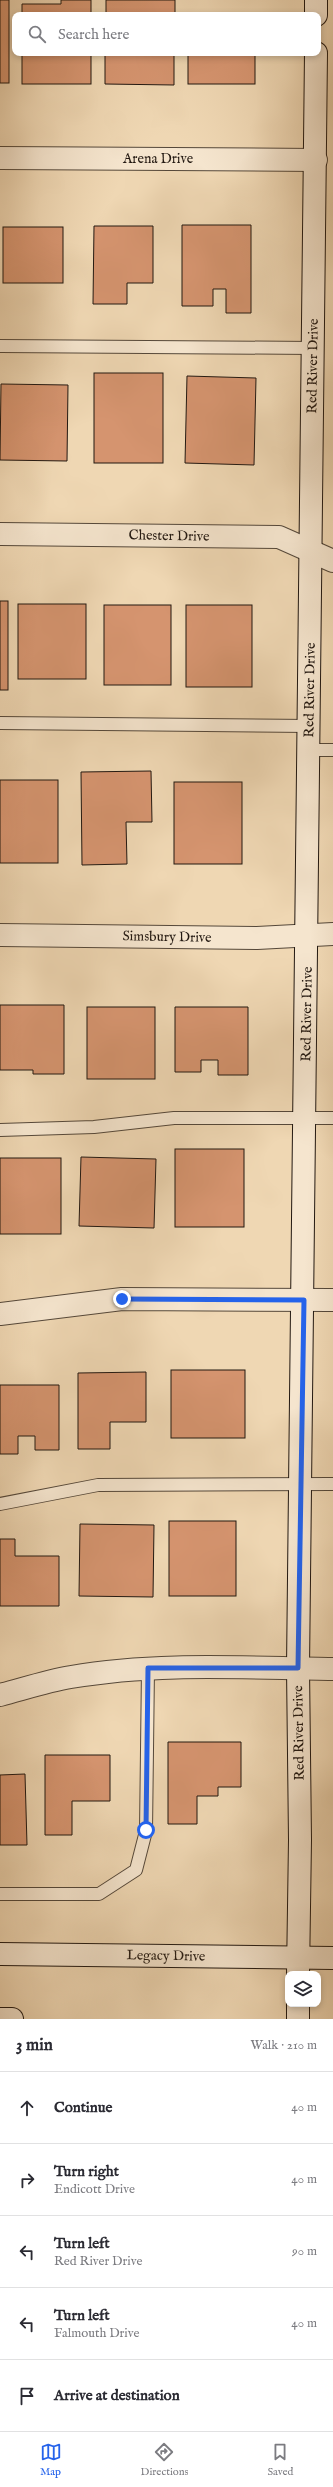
<!DOCTYPE html>
<meta charset="utf-8">
<style>
body{margin:0;font-family:"IM FELL English",serif;background:#f7f7f7;color:#2b2b33}
.controls{position:absolute;right:12px;bottom:12px;display:grid;overflow:hidden;border-radius:8px;box-shadow:0 2px 6px #0003}
.controls button{width:36px;height:36px;display:grid;place-items:center;padding:0;border:0;border-bottom:1px solid #e1e1e2;background:#fff;color:#2b2b33;font:20px sans-serif}
.stop{position:absolute;width:12px;height:12px;margin:-9px;border:3px solid #2563eb;border-radius:50%;background:#fff}
.stop.end{background:#2563eb;border-color:#fff;box-shadow:0 1px 4px #0008}
.list{margin:0;padding:0;list-style:none}
h2{display:flex;justify-content:space-between;align-items:center;height:52px;margin:0;padding:0 16px;font-size:17px}
h2 small{font-size:13px;font-weight:400;color:#7c7c81}
.list li{display:grid;grid-template-columns:26px 1fr auto;gap:12px;align-items:center;box-sizing:border-box;height:72px;padding:0 16px;border-top:1px solid #e1e1e2}
.list b{display:block;font-size:15px;white-space:nowrap}
.list p{margin:0;font-size:13px;white-space:nowrap;color:#7c7c81}
.list em{font-size:13px;font-style:normal;color:#7c7c81}
.icon{flex:none;width:22px;height:22px;fill:none;stroke:currentColor;stroke-width:2;stroke-linecap:round;stroke-linejoin:round}
.map{position:relative;flex:none;width:333px;height:2019px;overflow:hidden}
.search{position:absolute;background:#fff;box-shadow:0 2px 6px #0003;left:12px;right:12px;top:12px;height:44px;display:flex;align-items:center;gap:10px;box-sizing:border-box;padding:0 14px;border-radius:8px;color:#7c7c81;font-size:15px}
.sheet{height:412px;background:#fff}
nav{display:flex;justify-content:space-around;align-items:center;box-sizing:border-box;height:56px;border-top:1px solid #e1e1e2;background:#fff;font-size:11px;color:#7c7c81}
nav a{display:grid;justify-items:center;gap:2px}
nav .on{color:#2563eb}
.map>svg:first-child{display:block}
.building{fill:#d5946f;stroke:#221811}
.lines{fill:none;stroke-linecap:round;stroke-linejoin:round}
.lane-casing{stroke:#55483a;stroke-width:14}
.street-casing{stroke:#55483a;stroke-width:24}
.secondary-casing{stroke:#221811;stroke-width:24}
.lane{stroke:#f5e5ce;stroke-width:12}
.street{stroke:#f5e5ce;stroke-width:22}
.secondary{stroke:#f5e5ce;stroke-width:22}
.route{stroke:#2563eb;stroke-width:5}
.labels{text-anchor:middle;dominant-baseline:central;stroke-width:3.5;stroke-linejoin:round;paint-order:stroke}
.street-label{font-size:14px;fill:#221811;stroke:#f5e5ce}
</style>
<div class="map">
<svg width="333" height="2019" viewBox="0 0 333 2019">
<rect width="100%" height="100%" fill="#efd7b3"/>
<filter id="stains"><feTurbulence type="fractalNoise" baseFrequency=".005" numOctaves="4"/><feColorMatrix values="0 0 0 0 .2 0 0 0 0 .09 0 0 0 0 .02 0 0 0 .5 -.17"/></filter>
<radialGradient id="worn" r=".72"><stop offset=".6" stop-color="#630" stop-opacity="0"/><stop offset="1" stop-color="#630" stop-opacity=".3"/></radialGradient>
<!-- building -->
<g class="building">
<rect x="0" y="0" width="9" height="83"/>
<path d="M 61,0 L 91,0 L 91,15 L 22,15 L 22,4 L 61,4 Z"/>
<rect x="106" y="0" width="69" height="15"/>
<rect x="22" y="53" width="69" height="31"/>
<path d="M 105,53 L 174,53 L 174,85 L 105,84 Z"/>
<rect x="188" y="53" width="67" height="31"/>
<path d="M 182,225 L 251,225 L 251,313 L 226,313 L 226,289 L 213,289 L 213,306 L 182,306 Z"/>
<path d="M 94,226 L 153,226 L 153,283 L 127,283 L 127,304 L 93,304 Z"/>
<rect x="3" y="227" width="60" height="56"/>
<rect x="94" y="373" width="69" height="90"/>
<path d="M 187,376 L 256,378 L 254,465 L 185,463 Z"/>
<path d="M 1,384 L 68,385 L 67,461 L 0,460 Z"/>
<rect x="0" y="601" width="8" height="89"/>
<rect x="18" y="604" width="68" height="75"/>
<rect x="104" y="605" width="67" height="80"/>
<rect x="186" y="605" width="66" height="82"/>
<path d="M 151,771 L 152,822 L 126,822 L 127,864 L 82,865 L 81,772 Z"/>
<rect x="0" y="780" width="58" height="83"/>
<rect x="174" y="782" width="68" height="82"/>
<path d="M 0,1005 L 64,1005 L 64,1074 L 33,1074 L 33,1070 L 0,1070 Z"/>
<rect x="87" y="1007" width="68" height="72"/>
<path d="M 175,1007 L 248,1007 L 248,1075 L 218,1075 L 218,1060 L 201,1060 L 201,1072 L 175,1072 Z"/>
<rect x="175" y="1149" width="69" height="78"/>
<path d="M 81,1157 L 156,1159 L 154,1228 L 79,1226 Z"/>
<rect x="0" y="1158" width="61" height="76"/>
<rect x="171" y="1370" width="74" height="68"/>
<path d="M 146,1372 L 146,1422 L 110,1422 L 110,1449 L 78,1449 L 78,1373 Z"/>
<path d="M 0,1385 L 59,1385 L 59,1450 L 35,1450 L 35,1436 L 18,1436 L 18,1454 L 0,1454 Z"/>
<rect x="169" y="1521" width="67" height="75"/>
<path d="M 80,1524 L 154,1525 L 153,1597 L 79,1596 Z"/>
<path d="M 0,1539 L 15,1539 L 15,1556 L 59,1556 L 59,1606 L 0,1606 Z"/>
<path d="M 168,1742 L 241,1742 L 241,1787 L 218,1787 L 218,1796 L 197,1796 L 197,1824 L 168,1824 Z"/>
<path d="M 45,1755 L 110,1755 L 110,1801 L 72,1801 L 72,1835 L 45,1835 Z"/>
<path d="M 25,1774 L 27,1845 L 0,1845 L 0,1775 Z"/>
</g>
<g class="lines">
<defs>
<g id="lane">
<path d="M 0,346 L 314,348"/>
<path d="M 0,723 L 310,726"/>
<path d="M 309,750 L 333,750"/>
<path d="M 0,1130 L 94,1127 L 174,1118 L 333,1118"/>
<path d="M 0,1504 L 98,1485 L 333,1484"/>
<path d="M 0,1894 L 99,1894 L 136,1870 L 146,1831 L 148,1668"/>
</g>
<g id="street">
<path d="M 0,158 L 316,160"/>
<path d="M 0,534 L 279,537 L 333,561"/>
<path d="M 0,935 L 257,938 L 333,934"/>
<path d="M 0,1314 L 122,1299 L 333,1300"/>
<path d="M 0,1695 C 23,1689 47,1681 71,1677 C 157,1662 246,1668 333,1669"/>
</g>
<g id="secondary">
<path d="M 316,0 L 316,15"/>
<path d="M 0,1954 L 333,1958"/>
<path d="M 298,1974 L 300,1840 L 298,1668 L 316,53"/>
<path d="M 0,2019 L 12,2019"/>
<path d="M 298,2019 L 298,2004"/>
</g>
</defs>
<!-- lane casing -->
<use href="#lane" class="lane-casing"/>
<!-- street casing -->
<use href="#street" class="street-casing"/>
<!-- secondary casing -->
<use href="#secondary" class="secondary-casing"/>
<!-- lane -->
<use href="#lane" class="lane"/>
<!-- street -->
<use href="#street" class="street"/>
<!-- secondary -->
<use href="#secondary" class="secondary"/>
</g>
<g class="lines">
<!-- route -->
<path class="route" d="M 122,1299 L 304,1300 L 298,1668 L 148,1668 L 146,1830"/>
</g>
<g class="labels">
<!-- street labels -->
<g class="street-label">
<text x="158" y="159">Arena Drive</text>
<text transform="translate(313 366) rotate(-89)">Red River Drive</text>
<text transform="translate(169 536) rotate(1)">Chester Drive</text>
<text transform="translate(310 690) rotate(-89)">Red River Drive</text>
<text transform="translate(167 937) rotate(1)">Simsbury Drive</text>
<text transform="translate(307 1014) rotate(-89)">Red River Drive</text>
<text transform="translate(299 1733) rotate(-91)">Red River Drive</text>
<text transform="translate(166 1956) rotate(1)">Legacy Drive</text>
</g>
</g>
<rect width="100%" height="100%" filter="url(#stains)"/>
<rect width="100%" height="100%" fill="url(#worn)"/>
</svg>
<div class="controls">
<button><svg class="icon" aria-label="layers" viewBox="0 0 24 24"><path d="M12 4l9 5-9 5-9-5zM3 14l9 5 9-5"/></svg></button>
</div>
<div class="stop" style="left:146px;top:1830px"></div>
<div class="stop end" style="left:122px;top:1299px"></div>
<div class="search"><svg class="icon" aria-label="search" viewBox="0 0 24 24"><circle cx="10" cy="10" r="6"/><path d="M15 15l6 6"/></svg>Search here</div>
</div>
<section class="sheet">
<h2>3 min<small>Walk · 210 m</small></h2>
<ul class="list">
<li><svg class="icon" aria-label="ahead" viewBox="0 0 24 24"><path d="M12 20V5M6 11l6-6 6 6"/></svg><div><b>Continue</b></div><em>40 m</em></li>
<li><svg class="icon" aria-label="right" viewBox="0 0 24 24"><path d="M7 20v-9h11M14 6l5 5-5 5"/></svg><div><b>Turn right</b><p>Endicott Drive</p></div><em>40 m</em></li>
<li><svg class="icon" aria-label="left" viewBox="0 0 24 24"><path d="M17 20v-9H6M10 6l-5 5 5 5"/></svg><div><b>Turn left</b><p>Red River Drive</p></div><em>90 m</em></li>
<li><svg class="icon" aria-label="left" viewBox="0 0 24 24"><path d="M17 20v-9H6M10 6l-5 5 5 5"/></svg><div><b>Turn left</b><p>Falmouth Drive</p></div><em>40 m</em></li>
<li><svg class="icon" aria-label="arrive" viewBox="0 0 24 24"><path d="M6 21V4h12l-3 4 3 4H6"/></svg><div><b>Arrive at destination</b></div></li>
</ul>
</section>
<nav>
<a class="on"><svg class="icon" aria-label="map" viewBox="0 0 24 24"><path d="M3 6l6-2 6 2 6-2v14l-6 2-6-2-6 2zM9 4v14M15 6v14"/></svg>Map</a>
<a><svg class="icon" aria-label="directions" viewBox="0 0 24 24"><path d="M12 3l9 9-9 9-9-9zM9 14v-3h6M13 9l2 2-2 2"/></svg>Directions</a>
<a><svg class="icon" aria-label="saved" viewBox="0 0 24 24"><path d="M7 4h10v16l-5-4-5 4z"/></svg>Saved</a>
</nav>
